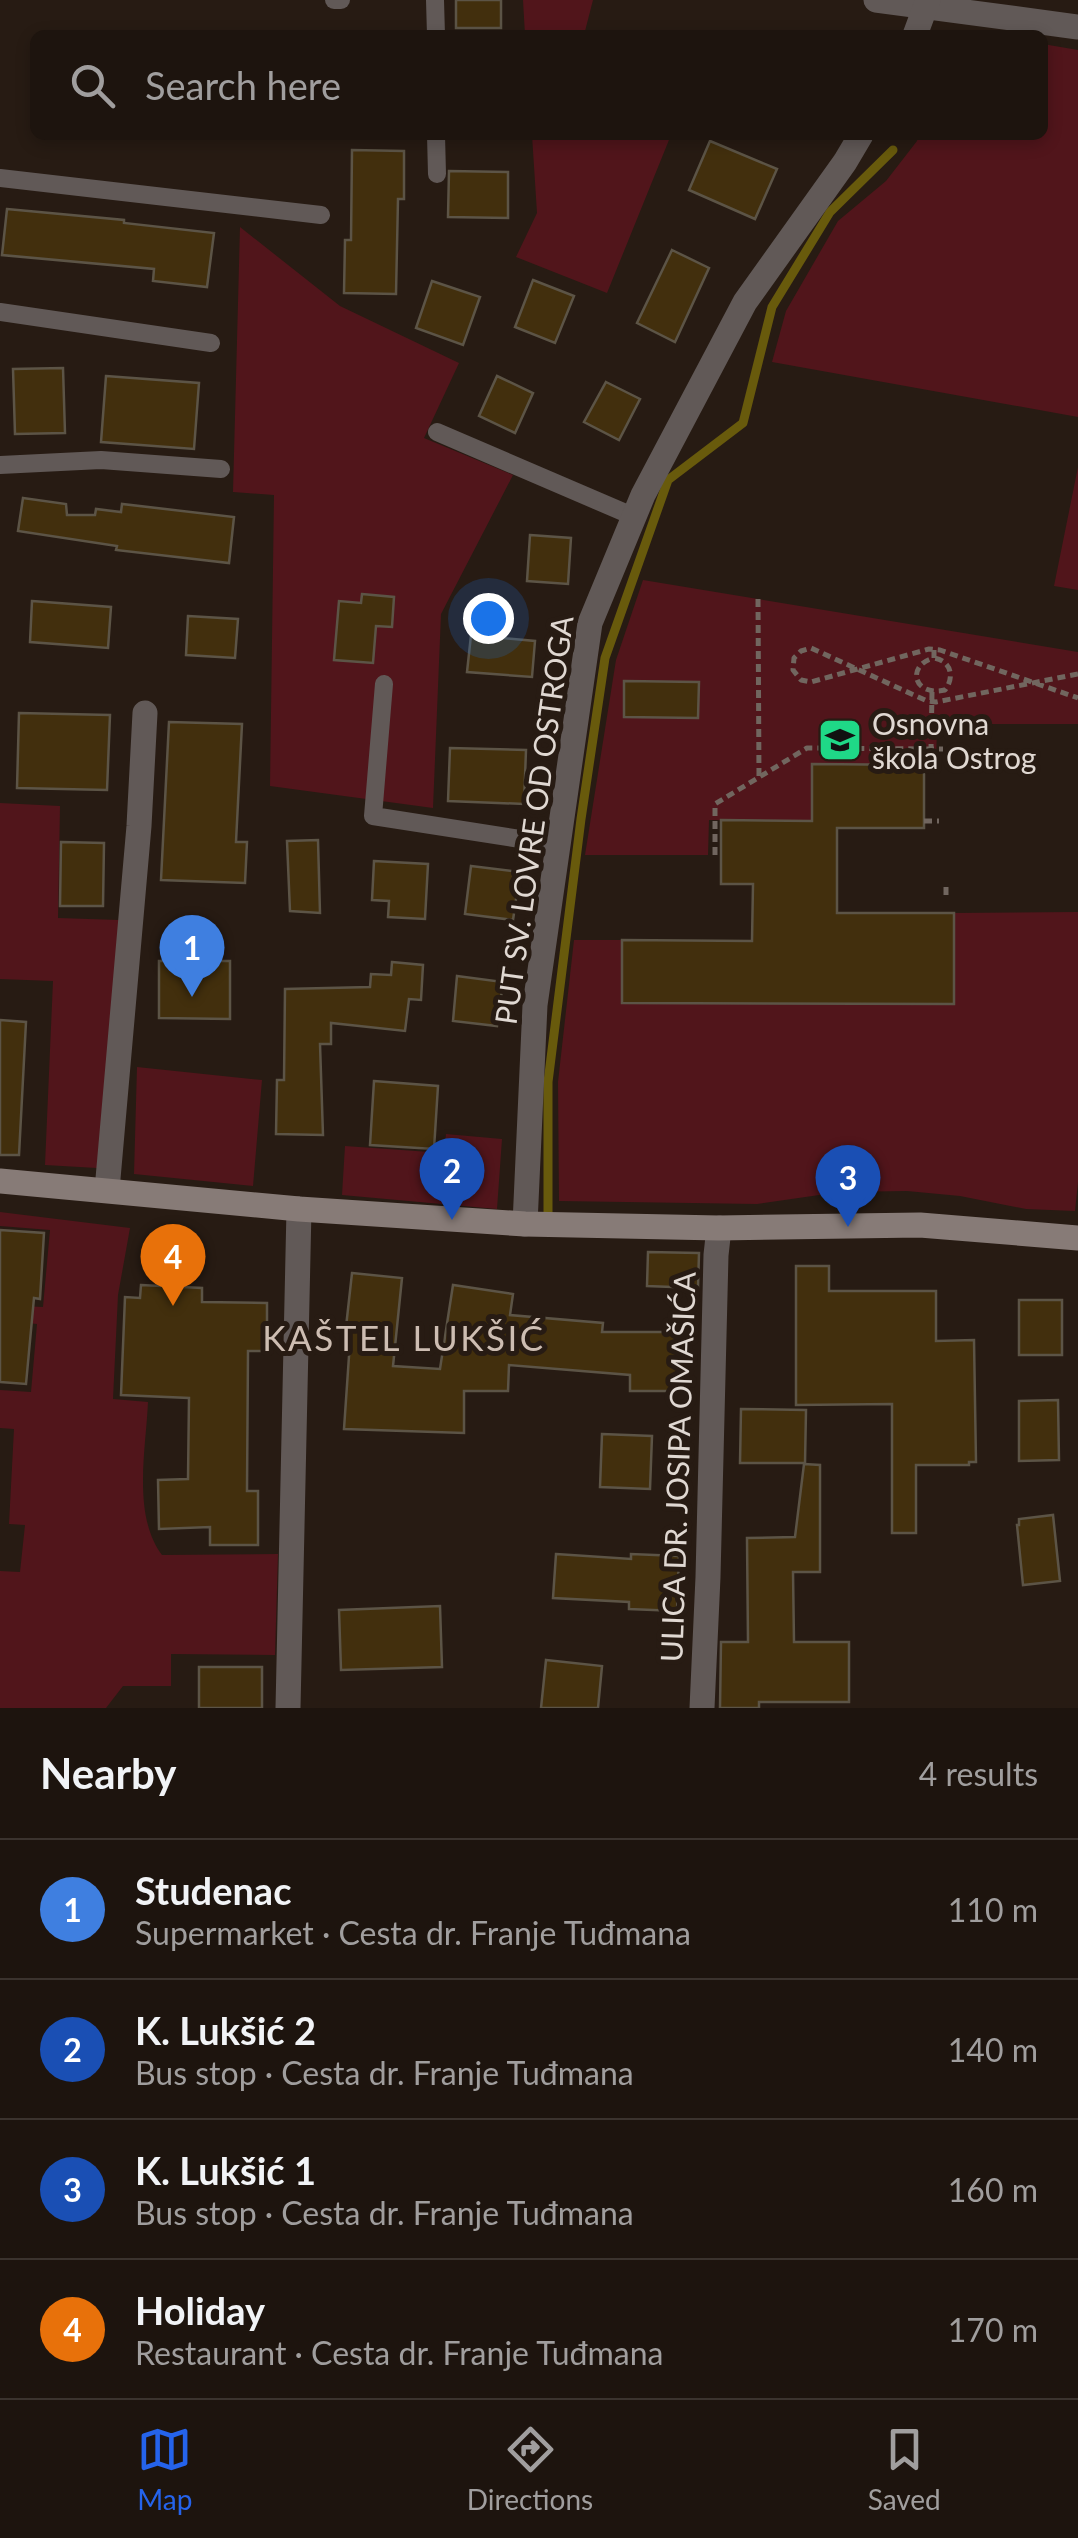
<!DOCTYPE html>
<meta charset="utf-8">
<style>
body{margin:0;font-family:Lato,sans-serif;background:#251d17;color:#f1f3f6}
.you{position:absolute;left:488px;top:618px;width:35px;height:35px;margin:-25px;border:8px solid #fff;border-radius:50%;background:#1a73e8;box-shadow:0 0 0 15px #1a73e833}
.badge{display:grid;place-items:center;width:65px;height:65px;border-radius:50%;background:#2563eb;color:#fff;font-size:32px;font-weight:700}
.pin{position:absolute;translate:-50% -82px;filter:drop-shadow(0 2px 5px #0008)}
.pin::after{content:'';position:absolute;top:52px;width:35px;height:30px;background:inherit;clip-path:polygon(0 0,100% 0,50% 100%)}
.list{margin:0;padding:0;list-style:none}
h2{display:flex;justify-content:space-between;align-items:center;height:130px;margin:0;padding:0 40px;font-size:42px}
h2 small{font-size:32px;font-weight:400;color:#a09e9e}
.list li{display:grid;grid-template-columns:65px 1fr auto;gap:30px;align-items:center;box-sizing:border-box;height:140px;padding:0 40px;border-top:2px solid #3b332e}
.list b{display:block;font-size:38px;white-space:nowrap}
.list p{margin:0;font-size:32px;white-space:nowrap;color:#a09e9e}
.list em{font-size:32px;font-style:normal;color:#a09e9e}
.icon{flex:none;width:55px;height:55px;fill:none;stroke:currentColor;stroke-width:2;stroke-linecap:round;stroke-linejoin:round}
.map{position:relative;flex:none;width:1078px;height:1708px;overflow:hidden}
.search{position:absolute;background:#1d140e;box-shadow:0 5px 15px #0003;left:30px;right:30px;top:30px;height:110px;display:flex;align-items:center;gap:25px;box-sizing:border-box;padding:0 35px;border-radius:15px;color:#a09e9e;font-size:38px}
.sheet{height:690px;background:#1d140e}
nav{display:flex;justify-content:space-around;align-items:center;box-sizing:border-box;height:140px;border-top:2px solid #3b332e;background:#1d140e;font-size:28px;color:#a09e9e}
nav a{display:grid;justify-items:center;gap:5px}
nav .on{color:#2563eb}
.map>svg:first-child{display:block}
.green{fill:#51151b}
.lines{fill:none;stroke-linecap:round;stroke-linejoin:round}
.stream{stroke:#685a0c;stroke-width:9}
.building{fill:#422f0d;stroke:#5c5446;stroke-width:2.5}
.path{stroke:#71665f;stroke-width:5;stroke-dasharray:8 5;stroke-linecap:butt}
.service{stroke:#615957;stroke-width:18}
.minor{stroke:#615957;stroke-width:25}
.tertiary{stroke:#615957;stroke-width:25}
.secondary{stroke:#877b77;stroke-width:25}
.labels{text-anchor:middle;dominant-baseline:central;stroke-width:10;stroke-linejoin:round;paint-order:stroke}
.poi-label{font-size:30px;fill:#e0d8d2;stroke:#271b13;text-anchor:start}
.street-label{font-size:30px;fill:#e0d8d2;stroke:#271b13}
.quarter-label{font-size:35px;letter-spacing:2.5px;fill:#cdbdb2;stroke:#271b13}
</style>
<div class="map">
<svg width="1078" height="1708" viewBox="0 0 1078 1708">
<rect width="100%" height="100%" fill="#271b13"/>
<!-- green -->
<g class="green">
<path d="M 523,0 L 593,0 L 584,35 L 525,35 Z"/>
<path d="M 1043,44 L 1078,50 L 1078,417 L 772,362 L 786,311 L 838,221 L 886,181 L 917,141 L 918,135 L 1043,135 Z"/>
<path d="M 532,135 L 671,135 L 607,293 L 516,257 L 537,213 Z"/>
<path d="M 240,227 L 340,306 L 459,363 L 424,438 L 513,475 L 441,614 L 433,808 L 270,786 L 274,495 L 233,492 Z"/>
<path d="M 1078,467 L 1078,590 L 1054,586 Z"/>
<path d="M 643,580 L 1078,652 L 1078,724 L 937,724 L 936,766 L 812,765 L 812,821 L 709,820 L 708,855 L 585,855 L 616,660 Z"/>
<path d="M 0,803 L 60,806 L 58,918 L 119,920 L 97,1168 L 45,1165 L 53,981 L 0,979 Z"/>
<path d="M 1078,912 L 1078,1182 L 1075,1211 L 1026,1209 L 960,1196 L 907,1191 L 840,1192 L 757,1204 L 559,1201 L 558,1082 L 574,940 L 622,940 L 623,1003 L 954,1004 L 954,913 Z"/>
<path d="M 137,1067 L 262,1080 L 253,1186 L 134,1174 Z"/>
<path d="M 446,1134 L 502,1139 L 497,1209 L 342,1195 L 345,1146 L 444,1153 Z"/>
<path d="M 0,1212 L 130,1228 L 118,1295 L 113,1399 L 148,1402 C 146,1449 132,1515 162,1555 L 278,1554 L 275,1655 L 171,1654 L 171,1686 L 123,1686 L 106,1708 L 0,1708 L 0,1571 L 20,1572 L 25,1525 L 9,1524 L 14,1429 L 0,1428 L 0,1390 L 31,1392 L 37,1324 L 0,1320 L 0,1305 L 43,1307 L 50,1230 L 0,1226 Z"/>
</g>
<g class="lines">
<!-- stream -->
<path class="stream" d="M 548,1213 L 548,1082 L 581,819 L 605,658 L 668,480 L 743,423 L 772,307 L 830,212 L 893,150"/>
</g>
<!-- building -->
<g class="building">
<rect x="456" y="0" width="45" height="28"/>
<path d="M 710,141 L 777,169 L 755,219 L 689,190 Z"/>
<path d="M 352,150 L 404,151 L 404,199 L 398,199 L 396,294 L 344,293 L 345,240 L 351,240 Z"/>
<path d="M 449,171 L 508,172 L 508,218 L 448,217 Z"/>
<path d="M 7,209 L 124,220 L 124,223 L 214,233 L 207,287 L 153,281 L 154,269 L 2,255 Z"/>
<path d="M 672,250 L 709,268 L 675,342 L 637,323 Z"/>
<path d="M 533,280 L 574,296 L 555,343 L 515,327 Z"/>
<path d="M 432,281 L 480,297 L 463,345 L 416,328 Z"/>
<path d="M 63,368 L 65,433 L 15,434 L 13,369 Z"/>
<path d="M 106,376 L 199,383 L 194,449 L 101,442 Z"/>
<path d="M 497,376 L 533,393 L 515,433 L 479,416 Z"/>
<path d="M 606,382 L 640,399 L 619,440 L 584,422 Z"/>
<path d="M 23,498 L 66,504 L 67,515 L 95,515 L 96,509 L 121,512 L 122,504 L 234,517 L 229,563 L 116,550 L 117,546 L 18,531 Z"/>
<path d="M 530,535 L 571,538 L 568,584 L 527,581 Z"/>
<path d="M 362,594 L 394,597 L 392,627 L 376,626 L 373,663 L 334,660 L 339,601 L 361,603 Z"/>
<path d="M 32,601 L 111,607 L 108,648 L 30,642 Z"/>
<path d="M 188,616 L 238,619 L 235,658 L 186,655 Z"/>
<path d="M 471,635 L 535,641 L 532,677 L 467,672 Z"/>
<path d="M 624,681 L 699,682 L 698,718 L 624,717 Z"/>
<path d="M 19,713 L 110,715 L 107,790 L 17,788 Z"/>
<path d="M 169,722 L 242,724 L 236,842 L 247,842 L 245,883 L 161,880 Z"/>
<path d="M 450,748 L 526,750 L 524,804 L 448,801 Z"/>
<path d="M 812,764 L 924,765 L 924,828 L 837,828 L 837,913 L 954,913 L 954,1004 L 622,1003 L 622,940 L 752,941 L 753,884 L 721,884 L 721,820 L 812,821 Z"/>
<path d="M 318,840 L 320,913 L 290,911 L 287,841 Z"/>
<path d="M 61,842 L 104,843 L 103,906 L 60,906 Z"/>
<path d="M 374,861 L 428,864 L 425,919 L 388,917 L 389,901 L 372,900 Z"/>
<path d="M 471,866 L 520,872 L 513,920 L 465,914 Z"/>
<path d="M 159,961 L 230,961 L 230,1019 L 159,1018 Z"/>
<path d="M 392,962 L 423,965 L 421,1000 L 409,999 L 405,1031 L 331,1023 L 331,1044 L 320,1044 L 323,1135 L 276,1134 L 277,1080 L 284,1080 L 285,989 L 370,987 L 371,974 L 391,975 Z"/>
<path d="M 457,976 L 503,982 L 497,1026 L 453,1021 Z"/>
<path d="M 0,1020 L 26,1022 L 19,1155 L 0,1155 Z"/>
<path d="M 374,1081 L 438,1086 L 434,1149 L 370,1145 Z"/>
<path d="M 0,1230 L 44,1233 L 40,1299 L 34,1298 L 26,1384 L 0,1382 Z"/>
<path d="M 648,1252 L 699,1253 L 698,1288 L 647,1286 Z"/>
<path d="M 796,1266 L 829,1266 L 829,1291 L 936,1291 L 936,1341 L 974,1340 L 976,1462 L 969,1462 L 969,1465 L 916,1465 L 916,1533 L 892,1533 L 892,1404 L 796,1405 Z"/>
<path d="M 352,1273 L 402,1278 L 393,1366 L 440,1369 L 453,1285 L 513,1294 L 510,1315 L 603,1323 L 602,1332 L 678,1332 L 678,1391 L 630,1391 L 630,1375 L 509,1365 L 508,1391 L 464,1391 L 464,1433 L 344,1429 L 351,1327 L 346,1327 Z"/>
<path d="M 141,1285 L 202,1288 L 202,1302 L 267,1303 L 267,1351 L 248,1351 L 247,1491 L 258,1491 L 258,1545 L 210,1545 L 210,1527 L 159,1529 L 158,1480 L 188,1479 L 189,1398 L 121,1395 L 125,1297 L 140,1298 Z"/>
<rect x="1019" y="1300" width="43" height="55"/>
<path d="M 1058,1400 L 1059,1460 L 1019,1461 L 1019,1401 Z"/>
<path d="M 741,1409 L 806,1410 L 805,1463 L 740,1463 Z"/>
<path d="M 602,1434 L 652,1436 L 650,1489 L 600,1487 Z"/>
<path d="M 804,1464 L 820,1465 L 820,1572 L 793,1572 L 794,1642 L 849,1642 L 849,1702 L 759,1702 L 759,1708 L 720,1708 L 721,1642 L 748,1642 L 747,1538 L 795,1537 Z"/>
<path d="M 1053,1515 L 1060,1581 L 1023,1585 L 1017,1525 L 1019,1525 L 1019,1519 Z"/>
<path d="M 556,1554 L 631,1559 L 631,1554 L 679,1556 L 677,1611 L 629,1609 L 629,1602 L 553,1598 Z"/>
<path d="M 440,1606 L 442,1667 L 341,1670 L 339,1610 Z"/>
<path d="M 546,1660 L 602,1666 L 598,1708 L 541,1708 Z"/>
<rect x="199" y="1667" width="63" height="41"/>
</g>
<g class="lines">
<!-- path -->
<g class="path">
<path d="M 758,599 L 759,777"/>
<path d="M 934,650 L 934,658 C 906,665 913,697 945,690 C 955,677 951,661 934,658"/>
<path d="M 1078,674 L 936,702 L 927,701 L 811,648 L 801,651 L 794,658 L 793,670 L 801,680 L 811,682 L 929,649 L 940,650 L 1078,698"/>
<path d="M 932,692 L 931,749 L 943,749"/>
<path d="M 924,821 L 939,821"/>
<path d="M 715,855 L 715,804 L 807,748 L 931,749"/>
<path d="M 946,887 L 946,900"/>
</g>
<!-- service -->
<g class="service">
<path d="M 334,0 L 341,0"/>
<path d="M 435,0 L 436,35"/>
<path d="M 436,135 L 437,174"/>
<path d="M 0,178 L 321,215"/>
<path d="M 0,312 L 211,343"/>
<path d="M 437,432 L 635,517"/>
<path d="M 0,465 L 101,460 L 221,469"/>
<path d="M 384,684 L 373,816 L 558,845"/>
</g>
<!-- minor -->
<g class="minor">
<path d="M 876,0 L 1078,27"/>
<path d="M 107,1190 L 139,826 L 145,713"/>
<path d="M 288,1708 L 299,1209"/>
<path d="M 702,1708 L 708,1577 L 716,1255 L 719,1228"/>
</g>
<!-- tertiary -->
<g class="tertiary">
<path d="M 915,35 L 928,0"/>
<path d="M 525,1224 L 535,1005 L 590,623 L 643,495 L 745,302 L 845,162 L 861,135"/>
</g>
<!-- secondary -->
<path class="secondary" d="M 0,1181 L 299,1209 L 525,1224 L 719,1228 L 920,1225 L 1078,1238"/>
</g>
<!-- icons -->
<defs>
<symbol id="school-square" viewBox="-11 -11 22 22"><rect x="-9" y="-9" width="18" height="18" rx="4" fill="#1fd887" stroke="#271b13"/><path d="M0-5L7-2L0 1L-7-2ZM-4 1L0 2.5L4 1V4Q0 6-4 4Z" fill="#111"/></symbol>
</defs>
<g fill-rule="evenodd">
<use href="#school-square" x="815" y="715" width="50" height="50"/>
</g>
<g class="labels">
<!-- poi labels -->
<g class="poi-label">
<text x="872" y="723">Osnovna<tspan x="872" dy="34">škola Ostrog</tspan></text>
</g>
<!-- street labels -->
<g class="street-label">
<text transform="translate(533 820) rotate(-82)">PUT SV. LOVRE OD OSTROGA</text>
<text transform="translate(677 1467) rotate(-88)">ULICA DR. JOSIPA OMAŠIĆA</text>
</g>
<!-- quarter labels -->
<g class="quarter-label">
<text x="404" y="1337">KAŠTEL LUKŠIĆ</text>
</g>
</g>
</svg>
<div class="you"></div>
<div class="pin badge" style="left:192px;top:997px;background:#3f7fe0">1</div>
<div class="pin badge" style="left:452px;top:1220px;background:#1a4fb4">2</div>
<div class="pin badge" style="left:848px;top:1227px;background:#1a4fb4">3</div>
<div class="pin badge" style="left:173px;top:1306px;background:#e8710a">4</div>
<div class="search"><svg class="icon" aria-label="search" viewBox="0 0 24 24"><circle cx="10" cy="10" r="6"/><path d="M15 15l6 6"/></svg>Search here</div>
</div>
<section class="sheet">
<h2>Nearby<small>4 results</small></h2>
<ul class="list">
<li><span class="badge" style="background:#3f7fe0">1</span><div><b>Studenac</b><p>Supermarket · Cesta dr. Franje Tuđmana</p></div><em>110 m</em></li>
<li><span class="badge" style="background:#1a4fb4">2</span><div><b>K. Lukšić 2</b><p>Bus stop · Cesta dr. Franje Tuđmana</p></div><em>140 m</em></li>
<li><span class="badge" style="background:#1a4fb4">3</span><div><b>K. Lukšić 1</b><p>Bus stop · Cesta dr. Franje Tuđmana</p></div><em>160 m</em></li>
<li><span class="badge" style="background:#e8710a">4</span><div><b>Holiday</b><p>Restaurant · Cesta dr. Franje Tuđmana</p></div><em>170 m</em></li>
</ul>
</section>
<nav>
<a class="on"><svg class="icon" aria-label="map" viewBox="0 0 24 24"><path d="M3 6l6-2 6 2 6-2v14l-6 2-6-2-6 2zM9 4v14M15 6v14"/></svg>Map</a>
<a><svg class="icon" aria-label="directions" viewBox="0 0 24 24"><path d="M12 3l9 9-9 9-9-9zM9 14v-3h6M13 9l2 2-2 2"/></svg>Directions</a>
<a><svg class="icon" aria-label="saved" viewBox="0 0 24 24"><path d="M7 4h10v16l-5-4-5 4z"/></svg>Saved</a>
</nav>
